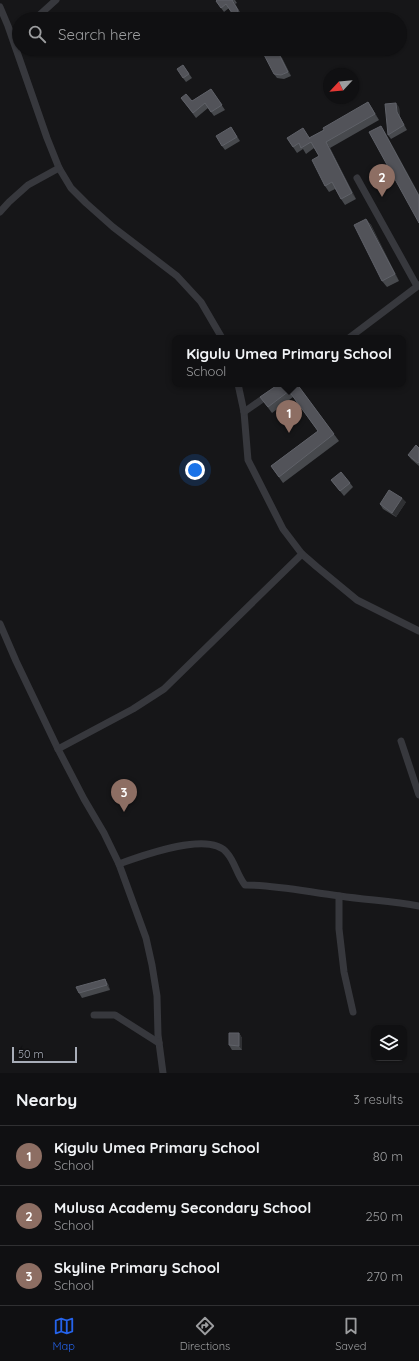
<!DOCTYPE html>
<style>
body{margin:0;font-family:Quicksand,sans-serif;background:#19191b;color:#f1f3f6}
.controls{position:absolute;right:12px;bottom:12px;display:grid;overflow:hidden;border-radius:8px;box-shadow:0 1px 3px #0004}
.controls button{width:36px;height:36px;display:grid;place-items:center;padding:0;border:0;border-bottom:1px solid #303032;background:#101012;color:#f1f3f6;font:20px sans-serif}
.compass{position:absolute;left:323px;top:68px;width:36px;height:36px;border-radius:50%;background:#101012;box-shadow:0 1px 3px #0004;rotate:244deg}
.scale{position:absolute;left:12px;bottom:10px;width:65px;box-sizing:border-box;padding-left:4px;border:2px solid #a8adb8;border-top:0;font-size:11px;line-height:14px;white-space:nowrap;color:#a8adb8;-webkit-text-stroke:3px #111113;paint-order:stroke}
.you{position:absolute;left:195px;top:470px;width:14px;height:14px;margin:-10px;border:3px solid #fff;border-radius:50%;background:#1a73e8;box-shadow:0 0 0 6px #1a73e833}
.badge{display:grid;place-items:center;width:26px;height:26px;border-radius:50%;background:#2563eb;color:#fff;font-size:13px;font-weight:700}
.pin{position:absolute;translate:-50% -33px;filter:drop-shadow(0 1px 2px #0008)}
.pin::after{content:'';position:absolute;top:21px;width:14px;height:12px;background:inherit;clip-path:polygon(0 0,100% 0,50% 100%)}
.popup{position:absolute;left:172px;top:335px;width:234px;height:52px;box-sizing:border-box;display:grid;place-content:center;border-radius:8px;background:#101012;filter:drop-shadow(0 1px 3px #0005);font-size:13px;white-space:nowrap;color:#9c9d9f}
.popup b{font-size:15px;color:#f1f3f6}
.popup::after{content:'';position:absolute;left:50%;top:100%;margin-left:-8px;border:8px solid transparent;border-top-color:#101012}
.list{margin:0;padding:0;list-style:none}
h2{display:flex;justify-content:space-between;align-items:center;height:52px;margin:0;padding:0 16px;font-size:17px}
h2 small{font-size:13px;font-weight:400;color:#9c9d9f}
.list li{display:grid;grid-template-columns:26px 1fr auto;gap:12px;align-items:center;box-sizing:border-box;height:60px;padding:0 16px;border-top:1px solid #303032}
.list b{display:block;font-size:15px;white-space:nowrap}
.list p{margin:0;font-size:13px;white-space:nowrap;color:#9c9d9f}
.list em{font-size:13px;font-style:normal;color:#9c9d9f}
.icon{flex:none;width:22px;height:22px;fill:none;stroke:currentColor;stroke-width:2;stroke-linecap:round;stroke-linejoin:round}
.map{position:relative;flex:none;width:419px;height:1073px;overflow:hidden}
.search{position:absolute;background:#101012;box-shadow:0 1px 3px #0004;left:12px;right:12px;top:12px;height:44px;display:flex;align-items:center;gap:10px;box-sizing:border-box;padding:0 14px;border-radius:22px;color:#9c9d9f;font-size:15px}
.sheet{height:232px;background:#101012}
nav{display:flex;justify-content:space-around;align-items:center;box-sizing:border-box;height:56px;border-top:1px solid #303032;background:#101012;font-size:11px;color:#9c9d9f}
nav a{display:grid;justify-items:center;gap:2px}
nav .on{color:#2563eb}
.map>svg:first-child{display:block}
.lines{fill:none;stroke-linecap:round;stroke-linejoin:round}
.street{stroke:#37383d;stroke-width:7}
.wall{fill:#47494d}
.shaded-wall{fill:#2f3033}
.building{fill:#525359;stroke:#5f6168}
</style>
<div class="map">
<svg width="419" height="1073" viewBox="0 0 419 1073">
<rect width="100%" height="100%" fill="#161618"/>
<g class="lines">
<!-- street -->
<g class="street">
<path d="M 0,7 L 8,26 L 47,138 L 59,168 L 71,188 L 86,203 L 113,227 L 177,276 L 201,302 L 222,338"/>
<path d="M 35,19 L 56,0"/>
<path d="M 357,178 L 417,286"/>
<path d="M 0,212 L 9,202 L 28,185 L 59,168"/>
<path d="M 349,338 L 419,285"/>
<path d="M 238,384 L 244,412 L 248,460 L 283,529 L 302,554 L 317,567 L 357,600 L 419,631"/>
<path d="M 244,412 L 284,384"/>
<path d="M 0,624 L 16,661 L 58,749 L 84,799 L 104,833 L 119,864 L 146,938 L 152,965 L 157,996 L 158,1035 L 163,1073"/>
<path d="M 401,741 L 419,795"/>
<path d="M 58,749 L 133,709 L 164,689 L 302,554"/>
<path d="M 119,864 C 141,856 210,830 227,853 C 235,862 237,875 245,885 C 277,885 308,892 340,896 C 366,900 393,901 419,906"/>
<path d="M 339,896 L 339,929 L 344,972 L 353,1012"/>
<path d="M 94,1015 L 115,1015 L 159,1043"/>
</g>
</g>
<!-- wall -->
<g class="wall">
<path d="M 217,0 L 235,0 L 237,3 L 235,4 L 241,14 L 241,17 L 242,17 L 244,19 L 236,19 L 229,8 L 224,12 L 216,1 Z"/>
<path d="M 191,49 L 203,49 L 195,54 Z"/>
<path d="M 240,49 L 253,49 L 244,54 Z"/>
<path d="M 275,49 L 278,54 L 282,58 L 291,76 L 284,79 L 277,78 L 274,74 Z"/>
<path d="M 183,65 L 192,78 L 186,82 L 183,78 Z"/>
<path d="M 211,89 L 225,110 L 214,116 L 208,108 L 196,118 L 181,98 L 192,101 Z"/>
<path d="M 368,102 L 372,108 L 379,120 L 330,148 L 356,199 L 345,205 L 341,199 L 335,189 L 329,192 L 325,186 L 319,156 L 314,148 L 306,154 L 303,149 L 297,153 L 287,138 L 309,138 L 324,130 Z"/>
<path d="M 399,107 L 400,117 L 407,130 L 391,139 L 388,135 Z"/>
<path d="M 231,127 L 240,141 L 225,150 L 222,146 Z"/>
<path d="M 366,219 L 371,225 L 399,281 L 387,287 L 382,281 Z"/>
<path d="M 297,384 L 339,441 L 283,483 L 271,466 L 318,431 L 293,397 L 272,413 L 260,397 Z"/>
<path d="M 419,448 L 419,466 L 411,459 L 408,455 Z"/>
<path d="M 331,480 L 350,483 L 353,487 L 344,496 Z"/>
<path d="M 406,502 L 396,517 L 383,509 L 380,504 Z"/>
<path d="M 105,979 L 108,984 L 110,990 L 82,998 L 79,993 Z"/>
<path d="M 239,1033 L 242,1038 L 242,1050 L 232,1050 L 229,1045 Z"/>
</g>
<!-- shaded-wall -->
<g class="shaded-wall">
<path d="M 233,0 L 241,14 L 241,19 L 238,19 Z"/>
<path d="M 279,54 L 282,58 L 291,76 L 288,72 Z"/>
<path d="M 368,102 L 372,108 L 379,120 L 375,114 Z"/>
<path d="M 396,103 L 399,107 L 400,117 L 407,130 L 397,112 Z"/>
<path d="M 381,126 L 385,132 L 419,194 L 419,196 Z"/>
<path d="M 326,142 L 330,148 L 356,199 L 352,193 Z"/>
<path d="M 366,219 L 371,225 L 399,281 L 395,274 Z"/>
<path d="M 402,498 L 406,502 L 396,517 L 392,513 Z"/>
<path d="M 105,979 L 108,984 L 110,990 L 107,985 Z"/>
<path d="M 239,1033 L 242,1038 L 242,1050 L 239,1046 Z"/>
</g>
<!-- building -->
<g class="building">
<path d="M 217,0 L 232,0 L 238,10 L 238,19 L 242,17 L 243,19 L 236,19 L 226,4 L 221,8 L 216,1 Z"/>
<path d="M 261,49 L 275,49 L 278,55 L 279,54 L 288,72 L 281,75 L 274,74 Z"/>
<path d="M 183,65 L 189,74 L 183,78 L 177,69 Z"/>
<path d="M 211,89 L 222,105 L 211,112 L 205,103 L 193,113 L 181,98 L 186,94 L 192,101 Z"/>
<path d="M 368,102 L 375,114 L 326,142 L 352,193 L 341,199 L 332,182 L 325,186 L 312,160 L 319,156 L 311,142 L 301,148 L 299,143 L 293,147 L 287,138 L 303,128 L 310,139 L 309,138 L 324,130 L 323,128 Z"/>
<path d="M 396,103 L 397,112 L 404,125 L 388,135 L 385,104 Z"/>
<path d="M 381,126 L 419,196 L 419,223 L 369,132 Z"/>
<path d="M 231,127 L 237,137 L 222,146 L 216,136 Z"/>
<path d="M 366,219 L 395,274 L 382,281 L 354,225 Z"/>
<path d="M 279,384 L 297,384 L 334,434 L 279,477 L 271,466 L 318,431 L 289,391 L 268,407 L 260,397 Z"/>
<path d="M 416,445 L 419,448 L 419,462 L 418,463 L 408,455 Z"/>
<path d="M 341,472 L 350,483 L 340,491 L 331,480 Z"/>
<path d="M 389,490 L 402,498 L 392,513 L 380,504 Z"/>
<path d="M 105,979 L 107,985 L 79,993 L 76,987 Z"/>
<path d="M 229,1033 L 239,1033 L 239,1046 L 229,1045 Z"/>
</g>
</svg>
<div class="controls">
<button><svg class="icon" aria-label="layers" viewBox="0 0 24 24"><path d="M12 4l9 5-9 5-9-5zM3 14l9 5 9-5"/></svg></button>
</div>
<svg class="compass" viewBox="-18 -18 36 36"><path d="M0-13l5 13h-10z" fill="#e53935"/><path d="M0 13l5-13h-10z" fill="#9c9d9f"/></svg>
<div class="scale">50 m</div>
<div class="you"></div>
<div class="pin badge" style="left:289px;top:433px;background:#8d6e63">1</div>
<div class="popup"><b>Kigulu Umea Primary School</b>School</div>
<div class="pin badge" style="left:382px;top:197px;background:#8d6e63">2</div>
<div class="pin badge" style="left:124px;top:812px;background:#8d6e63">3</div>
<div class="search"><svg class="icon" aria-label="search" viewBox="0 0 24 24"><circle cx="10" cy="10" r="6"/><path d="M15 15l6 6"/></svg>Search here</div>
</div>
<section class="sheet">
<h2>Nearby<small>3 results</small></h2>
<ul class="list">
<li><span class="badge" style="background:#8d6e63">1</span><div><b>Kigulu Umea Primary School</b><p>School</p></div><em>80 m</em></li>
<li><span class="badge" style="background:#8d6e63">2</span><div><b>Mulusa Academy Secondary School</b><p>School</p></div><em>250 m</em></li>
<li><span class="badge" style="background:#8d6e63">3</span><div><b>Skyline Primary School</b><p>School</p></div><em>270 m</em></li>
</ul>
</section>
<nav>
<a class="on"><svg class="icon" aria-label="map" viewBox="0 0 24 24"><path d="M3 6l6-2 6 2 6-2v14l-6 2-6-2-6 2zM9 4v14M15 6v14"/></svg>Map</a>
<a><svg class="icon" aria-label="directions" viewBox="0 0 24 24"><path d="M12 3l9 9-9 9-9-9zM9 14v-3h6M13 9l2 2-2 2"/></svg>Directions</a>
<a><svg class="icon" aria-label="saved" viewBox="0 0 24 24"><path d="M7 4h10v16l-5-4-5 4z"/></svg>Saved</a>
</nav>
